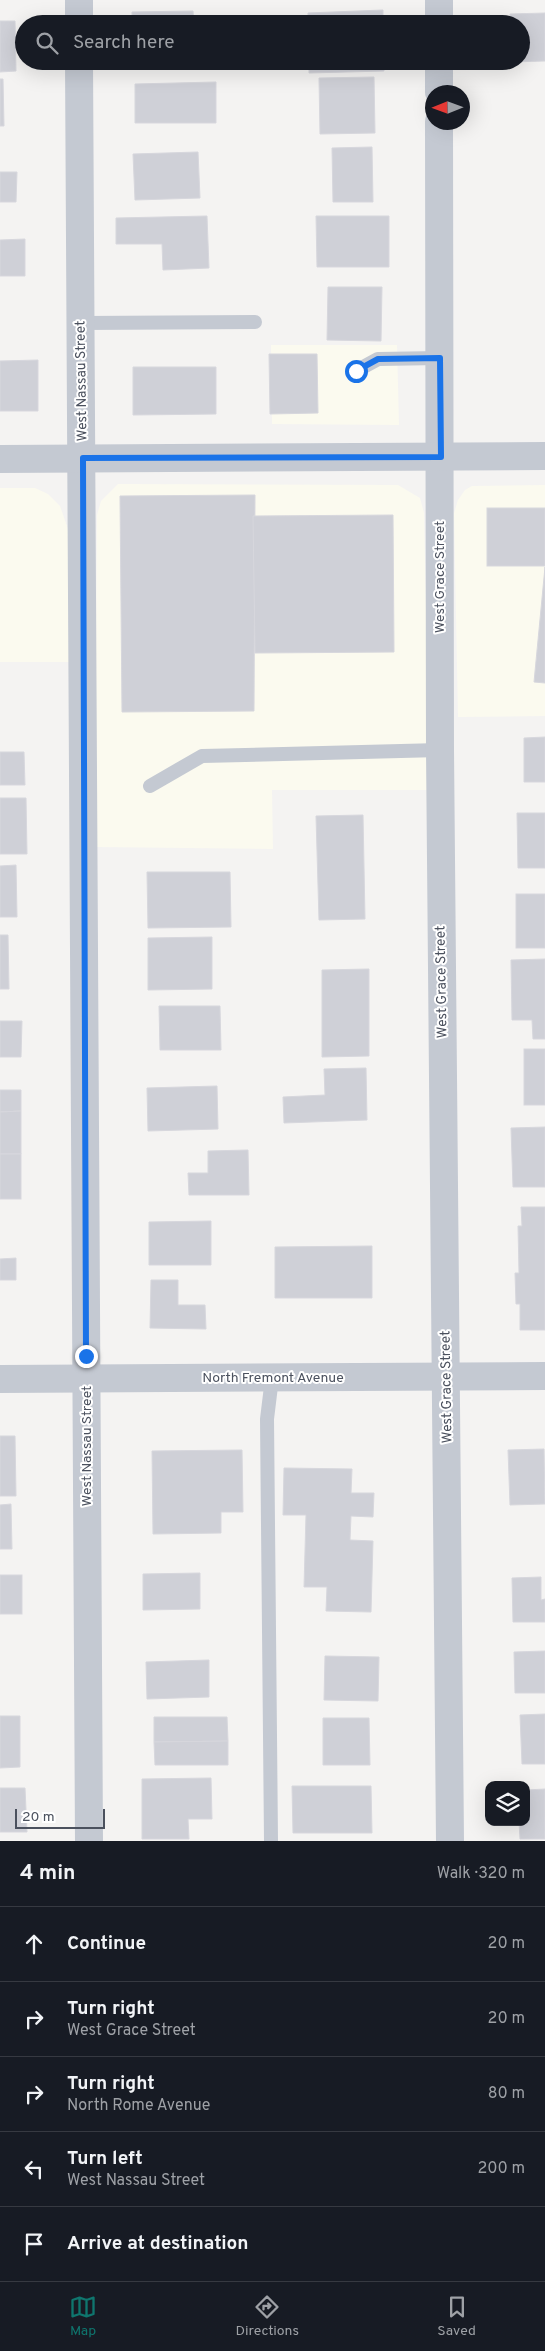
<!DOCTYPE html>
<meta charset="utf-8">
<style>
body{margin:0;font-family:Overpass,sans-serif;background:#20242c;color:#f1f3f6}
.controls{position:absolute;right:15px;bottom:15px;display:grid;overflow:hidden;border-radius:10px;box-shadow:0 5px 20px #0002}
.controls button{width:45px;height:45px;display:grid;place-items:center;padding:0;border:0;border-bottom:1px solid #363941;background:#171b24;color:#f1f3f6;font:25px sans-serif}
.compass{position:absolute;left:425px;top:85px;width:45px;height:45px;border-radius:50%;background:#171b24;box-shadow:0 5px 20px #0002;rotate:269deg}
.scale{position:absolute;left:15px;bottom:12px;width:90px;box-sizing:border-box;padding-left:5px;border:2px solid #4b515e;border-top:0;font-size:14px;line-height:18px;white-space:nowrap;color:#4b515e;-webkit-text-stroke:4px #fff;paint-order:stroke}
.stop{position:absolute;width:15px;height:15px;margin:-11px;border:4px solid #1a73e8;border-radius:50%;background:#fff}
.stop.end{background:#1a73e8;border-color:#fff;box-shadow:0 1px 5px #0008}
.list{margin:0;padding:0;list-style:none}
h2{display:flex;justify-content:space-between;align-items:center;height:65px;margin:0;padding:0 20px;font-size:21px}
h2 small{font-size:16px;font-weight:400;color:#9ea1a6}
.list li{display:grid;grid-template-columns:32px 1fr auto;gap:15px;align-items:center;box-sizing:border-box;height:75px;padding:0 20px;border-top:1px solid #363941}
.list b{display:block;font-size:19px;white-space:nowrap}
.list p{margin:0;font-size:16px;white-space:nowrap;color:#9ea1a6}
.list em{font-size:16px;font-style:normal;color:#9ea1a6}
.icon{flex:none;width:28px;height:28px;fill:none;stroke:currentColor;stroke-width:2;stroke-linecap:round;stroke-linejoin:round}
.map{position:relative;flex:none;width:545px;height:1841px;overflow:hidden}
.search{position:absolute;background:#171b24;box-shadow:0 5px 20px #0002;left:15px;right:15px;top:15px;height:55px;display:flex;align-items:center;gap:12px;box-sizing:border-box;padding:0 18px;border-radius:28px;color:#9ea1a6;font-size:19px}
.sheet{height:440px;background:#171b24}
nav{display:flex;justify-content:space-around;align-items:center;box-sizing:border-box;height:70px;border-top:1px solid #363941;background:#171b24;font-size:14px;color:#9ea1a6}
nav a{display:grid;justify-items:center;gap:2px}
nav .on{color:#0f766e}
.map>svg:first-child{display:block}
.commercial{fill:#fbfaef}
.building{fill:#cfd0d7;stroke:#d7d7dd}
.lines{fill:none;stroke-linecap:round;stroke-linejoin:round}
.service{stroke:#c4c9d2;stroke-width:14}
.minor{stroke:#c4c9d2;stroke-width:28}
.tertiary{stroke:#c4c9d2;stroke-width:28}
.route{stroke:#1a73e8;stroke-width:6}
.labels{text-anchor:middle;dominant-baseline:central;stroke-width:4;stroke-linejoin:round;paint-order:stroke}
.street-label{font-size:14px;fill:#4b515e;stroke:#fff}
</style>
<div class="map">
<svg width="545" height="1841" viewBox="0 0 545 1841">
<rect width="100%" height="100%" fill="#f4f3f2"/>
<!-- commercial -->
<g class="commercial">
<path d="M 271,345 L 397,345 L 399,425 L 272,424 Z"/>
<path d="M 118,484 L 398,485 L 420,498 L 424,513 L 430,790 L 272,790 L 273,849 L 95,847 L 97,515 L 101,501 Z"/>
<path d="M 545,485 L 545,716 L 458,717 L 454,513 L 458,500 L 465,490 L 472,486 Z"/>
<path d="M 0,488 L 35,488 L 48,494 L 60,506 L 68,529 L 69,662 L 0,662 Z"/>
</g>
<!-- building -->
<g class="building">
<path d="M 383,10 L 383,24 L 308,24 L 308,13 Z"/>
<path d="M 193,11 L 194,24 L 132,24 L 132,12 Z"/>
<path d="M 545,13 L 545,61 L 511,62 L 521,61 L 521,24 L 510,24 L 510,14 Z"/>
<path d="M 0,21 L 15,21 L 16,71 L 0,72 Z"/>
<path d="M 309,61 L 384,61 L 384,71 L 309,73 Z"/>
<path d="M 374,77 L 375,133 L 320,134 L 319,78 Z"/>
<path d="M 0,79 L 3,79 L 4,126 L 0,126 Z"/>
<path d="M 216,82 L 216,123 L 135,123 L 135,84 Z"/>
<path d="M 372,147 L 373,202 L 333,202 L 332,148 Z"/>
<path d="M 198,152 L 200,198 L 135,200 L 133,154 Z"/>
<path d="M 0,172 L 17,172 L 16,202 L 0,202 Z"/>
<path d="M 207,216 L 209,268 L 163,270 L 162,244 L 116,244 L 116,218 Z"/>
<path d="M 316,216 L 389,216 L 389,267 L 317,267 Z"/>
<path d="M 25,239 L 25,276 L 0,276 L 0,240 Z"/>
<path d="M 328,287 L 382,287 L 381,341 L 327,340 Z"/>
<path d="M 269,354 L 317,354 L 318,413 L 270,414 Z"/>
<path d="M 38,360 L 38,411 L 0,411 L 0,361 Z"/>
<path d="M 133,367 L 216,367 L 216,414 L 133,415 Z"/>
<path d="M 255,495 L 254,711 L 122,712 L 120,496 Z"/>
<rect x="487" y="508" width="58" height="58"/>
<path d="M 393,515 L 394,652 L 255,653 L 253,516 Z"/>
<path d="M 545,567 L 545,683 L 534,682 Z"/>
<path d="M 545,737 L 545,782 L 524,782 L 524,738 Z"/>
<path d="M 0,752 L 24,752 L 25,785 L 0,785 Z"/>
<path d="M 0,798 L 26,798 L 27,854 L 0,854 Z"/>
<path d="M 517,813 L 545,813 L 545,868 L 518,868 Z"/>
<path d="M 363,815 L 365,919 L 319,920 L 316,816 Z"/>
<path d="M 16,865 L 17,917 L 0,917 L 0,866 Z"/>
<path d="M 147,872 L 230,872 L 231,927 L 148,928 Z"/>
<rect x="516" y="894" width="29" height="54"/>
<path d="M 0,935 L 8,935 L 9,989 L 0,989 Z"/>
<path d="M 212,937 L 212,989 L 148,990 L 148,938 Z"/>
<path d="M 545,959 L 545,1039 L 533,1039 L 532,1020 L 512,1020 L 511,960 Z"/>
<path d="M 369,969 L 369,1056 L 322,1057 L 322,970 Z"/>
<path d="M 159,1006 L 220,1006 L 221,1050 L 160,1050 Z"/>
<path d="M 0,1021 L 22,1021 L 21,1057 L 0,1057 Z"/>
<rect x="524" y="1049" width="21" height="56"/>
<path d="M 366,1068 L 367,1120 L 284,1123 L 283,1097 L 325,1095 L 324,1069 Z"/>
<path d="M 217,1086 L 218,1129 L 148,1131 L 147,1088 Z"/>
<path d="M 0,1090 L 21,1090 L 21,1111 L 0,1112 Z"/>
<path d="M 21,1111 L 21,1154 L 0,1154 L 0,1112 Z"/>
<path d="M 545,1127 L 545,1187 L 513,1187 L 511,1128 Z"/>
<path d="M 248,1150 L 249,1195 L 189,1195 L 188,1173 L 208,1173 L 208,1151 Z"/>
<rect x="0" y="1154" width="21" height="45"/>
<path d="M 521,1207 L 545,1207 L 545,1330 L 520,1330 L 520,1304 L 516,1304 L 515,1273 L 519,1273 L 518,1226 L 522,1226 Z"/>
<path d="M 211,1221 L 211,1265 L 149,1265 L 149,1222 Z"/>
<path d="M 372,1246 L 372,1298 L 275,1298 L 275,1247 Z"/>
<path d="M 16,1258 L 16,1280 L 0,1280 L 0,1259 Z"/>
<path d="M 151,1280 L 178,1280 L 178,1305 L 205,1305 L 206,1329 L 150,1328 Z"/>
<path d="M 0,1436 L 15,1436 L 16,1496 L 0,1496 Z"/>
<path d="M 544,1449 L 545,1504 L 510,1505 L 508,1450 Z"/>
<path d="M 242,1450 L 243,1512 L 221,1512 L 221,1533 L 153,1534 L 152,1451 Z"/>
<path d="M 284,1468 L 352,1469 L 351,1493 L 374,1493 L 373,1517 L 351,1516 L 350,1540 L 373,1541 L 371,1612 L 326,1611 L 327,1587 L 304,1587 L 306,1515 L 283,1515 Z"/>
<path d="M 11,1504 L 12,1549 L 0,1549 L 0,1505 Z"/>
<path d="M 200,1573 L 200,1609 L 143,1610 L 143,1574 Z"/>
<rect x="0" y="1575" width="22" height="39"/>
<path d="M 541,1577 L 541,1600 L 545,1599 L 545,1622 L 513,1622 L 512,1578 Z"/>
<path d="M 545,1651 L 545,1693 L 515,1693 L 514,1652 Z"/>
<path d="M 325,1656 L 379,1657 L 378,1701 L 324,1700 Z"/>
<path d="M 209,1660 L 209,1697 L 147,1699 L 146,1662 Z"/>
<path d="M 545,1714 L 545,1764 L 522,1764 L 520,1715 Z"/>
<path d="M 0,1716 L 20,1716 L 20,1767 L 0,1768 Z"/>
<path d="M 154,1717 L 227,1717 L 228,1741 L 154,1742 Z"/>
<path d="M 323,1718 L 369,1718 L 370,1765 L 323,1765 Z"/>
<path d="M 228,1741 L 228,1765 L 155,1765 L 154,1742 Z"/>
<path d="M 211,1778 L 212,1819 L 188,1819 L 189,1839 L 142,1839 L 142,1779 Z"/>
<path d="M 292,1786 L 371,1786 L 372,1833 L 293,1833 Z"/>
<path d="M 0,1788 L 25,1788 L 27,1832 L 0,1832 Z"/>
<path d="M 545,1789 L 545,1839 L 520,1839 L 519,1822 L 526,1822 L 526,1790 Z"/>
</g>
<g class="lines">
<!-- service -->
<g class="service">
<path d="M 82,323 L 255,322"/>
<path d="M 356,371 L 378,359 L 440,358"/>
<path d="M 150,786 L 202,756 L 440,750"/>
<path d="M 271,1841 L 267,1419 L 272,1378"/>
</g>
<!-- minor -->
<g class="minor">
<path d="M 79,0 L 79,24"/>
<path d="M 439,0 L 439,24"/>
<path d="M 79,61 L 89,1841"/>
<path d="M 439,61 L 439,92"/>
<path d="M 439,122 L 440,750 L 450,1841"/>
<path d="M 0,1379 L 545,1376"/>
</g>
<!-- tertiary -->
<path class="tertiary" d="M 0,459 L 545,456"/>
</g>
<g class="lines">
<!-- route -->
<path class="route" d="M 86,1356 L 83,458 L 441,457 L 440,358 L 378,359 L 356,371"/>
</g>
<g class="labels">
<!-- street labels -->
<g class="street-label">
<text transform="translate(82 381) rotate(-91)">West Nassau Street</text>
<text transform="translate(440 577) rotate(-90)">West Grace Street</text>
<text transform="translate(442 982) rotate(-91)">West Grace Street</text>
<text x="273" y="1378">North Fremont Avenue</text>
<text transform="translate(447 1387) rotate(-91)">West Grace Street</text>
<text transform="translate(87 1446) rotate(-90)">West Nassau Street</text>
</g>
</g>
</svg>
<div class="controls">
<button><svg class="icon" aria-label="layers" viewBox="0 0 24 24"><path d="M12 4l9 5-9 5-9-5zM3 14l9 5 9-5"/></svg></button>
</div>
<svg class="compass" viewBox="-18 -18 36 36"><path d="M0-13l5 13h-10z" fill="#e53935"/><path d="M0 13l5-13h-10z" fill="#9ea1a6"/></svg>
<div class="scale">20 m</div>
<div class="stop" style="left:356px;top:371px"></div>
<div class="stop end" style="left:86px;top:1356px"></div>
<div class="search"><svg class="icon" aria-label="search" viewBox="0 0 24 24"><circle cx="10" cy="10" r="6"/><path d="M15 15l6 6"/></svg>Search here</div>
</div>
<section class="sheet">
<h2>4 min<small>Walk · 320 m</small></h2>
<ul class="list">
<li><svg class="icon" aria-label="ahead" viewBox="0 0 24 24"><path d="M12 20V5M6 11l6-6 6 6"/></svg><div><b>Continue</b></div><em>20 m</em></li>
<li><svg class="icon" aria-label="right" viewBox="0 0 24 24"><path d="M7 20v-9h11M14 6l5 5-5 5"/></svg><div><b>Turn right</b><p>West Grace Street</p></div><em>20 m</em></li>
<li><svg class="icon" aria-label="right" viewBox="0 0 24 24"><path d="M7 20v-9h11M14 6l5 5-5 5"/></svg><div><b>Turn right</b><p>North Rome Avenue</p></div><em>80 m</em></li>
<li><svg class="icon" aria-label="left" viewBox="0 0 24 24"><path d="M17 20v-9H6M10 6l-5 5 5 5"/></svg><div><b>Turn left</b><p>West Nassau Street</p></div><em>200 m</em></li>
<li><svg class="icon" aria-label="arrive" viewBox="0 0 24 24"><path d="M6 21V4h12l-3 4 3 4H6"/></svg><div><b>Arrive at destination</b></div></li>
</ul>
</section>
<nav>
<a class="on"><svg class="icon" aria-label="map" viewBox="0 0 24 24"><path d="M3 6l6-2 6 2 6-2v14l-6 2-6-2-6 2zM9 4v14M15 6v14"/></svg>Map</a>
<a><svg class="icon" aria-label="directions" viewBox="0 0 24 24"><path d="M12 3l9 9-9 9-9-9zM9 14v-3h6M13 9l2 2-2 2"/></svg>Directions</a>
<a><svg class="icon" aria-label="saved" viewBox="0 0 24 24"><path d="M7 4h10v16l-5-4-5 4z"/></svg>Saved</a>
</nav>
